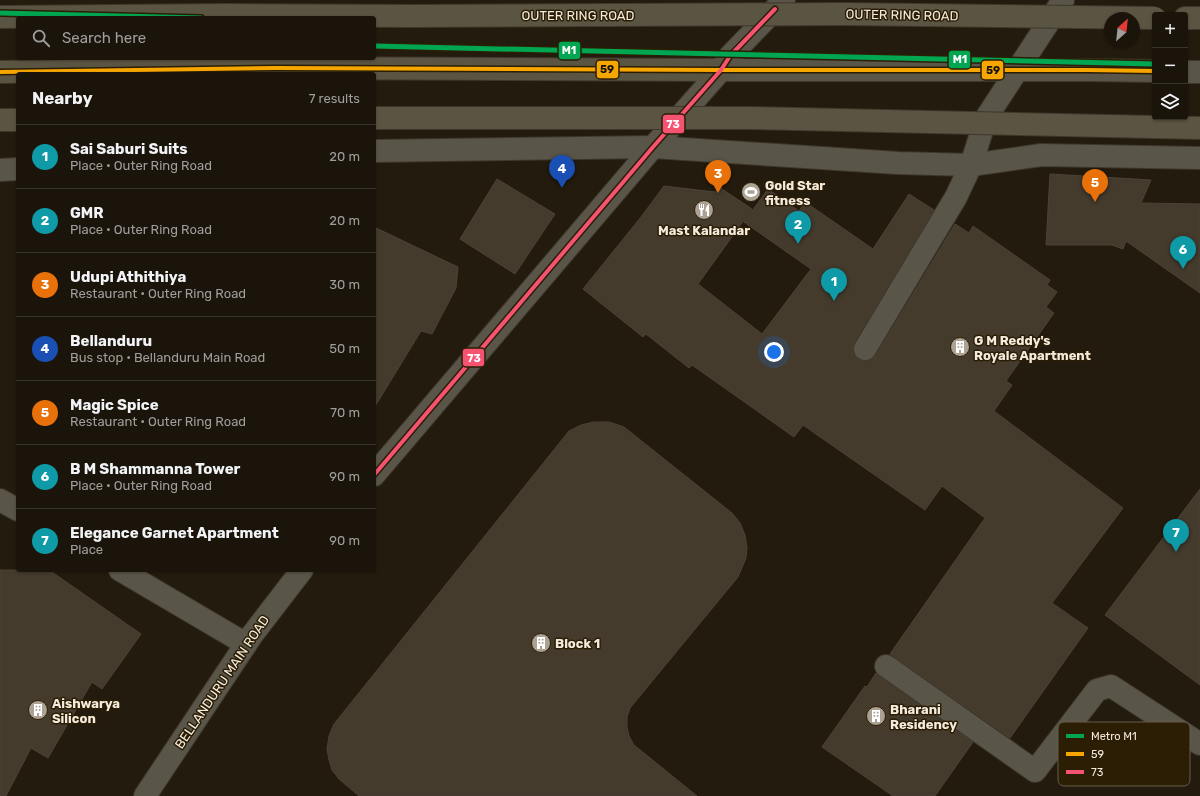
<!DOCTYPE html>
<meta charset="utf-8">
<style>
body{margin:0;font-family:Rubik,sans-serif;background:#272118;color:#f1f3f6}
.controls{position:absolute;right:12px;top:12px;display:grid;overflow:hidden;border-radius:4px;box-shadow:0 1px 3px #0004}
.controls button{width:36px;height:36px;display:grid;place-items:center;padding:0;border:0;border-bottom:1px solid #38332b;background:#1a140a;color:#f1f3f6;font:20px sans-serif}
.compass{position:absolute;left:1104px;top:12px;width:36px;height:36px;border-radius:50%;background:#1a140a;box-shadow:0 1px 3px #0004;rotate:27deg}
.you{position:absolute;left:774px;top:352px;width:14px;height:14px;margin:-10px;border:3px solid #fff;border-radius:50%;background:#1a73e8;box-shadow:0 0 0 6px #1a73e833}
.badge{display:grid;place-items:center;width:26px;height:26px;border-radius:50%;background:#aba294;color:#fff;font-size:13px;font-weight:700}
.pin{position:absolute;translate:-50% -33px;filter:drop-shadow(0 1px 2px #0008)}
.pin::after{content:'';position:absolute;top:21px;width:14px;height:12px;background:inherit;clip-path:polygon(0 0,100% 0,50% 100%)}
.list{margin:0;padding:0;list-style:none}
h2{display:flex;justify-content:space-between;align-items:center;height:52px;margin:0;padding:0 16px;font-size:17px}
h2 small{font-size:13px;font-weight:400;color:#9f9e9c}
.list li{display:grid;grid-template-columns:26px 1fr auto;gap:12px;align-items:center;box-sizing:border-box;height:64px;padding:0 16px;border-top:1px solid #38332b}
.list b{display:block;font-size:15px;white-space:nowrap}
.list p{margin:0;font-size:13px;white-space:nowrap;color:#9f9e9c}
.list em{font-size:13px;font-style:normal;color:#9f9e9c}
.icon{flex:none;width:22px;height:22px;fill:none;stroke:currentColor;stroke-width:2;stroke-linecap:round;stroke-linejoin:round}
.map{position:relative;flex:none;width:1200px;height:796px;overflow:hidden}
.search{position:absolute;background:#1a140a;box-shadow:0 1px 3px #0004;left:16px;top:16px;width:360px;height:44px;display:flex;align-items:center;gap:10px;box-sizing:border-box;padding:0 14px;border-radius:4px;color:#9f9e9c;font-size:15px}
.panel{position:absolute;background:#1a140a;box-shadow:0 1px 3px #0004;left:16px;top:72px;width:360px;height:500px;border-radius:4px}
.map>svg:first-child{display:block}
.building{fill:#443b2d;stroke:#4b4339}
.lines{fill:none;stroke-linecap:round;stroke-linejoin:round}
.minor-casing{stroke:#3f372c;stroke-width:24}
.tertiary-casing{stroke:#3f372c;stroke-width:24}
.trunk-casing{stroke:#3f372c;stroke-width:24}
.minor{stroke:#595548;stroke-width:22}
.tertiary{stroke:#595548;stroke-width:22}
.trunk{stroke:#5a5442;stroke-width:22}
.trunk-bridge-casing{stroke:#3f372c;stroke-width:24;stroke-linecap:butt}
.trunk-bridge{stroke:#5a5442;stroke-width:22}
.bus-1-casing{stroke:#2b1e05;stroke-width:7}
.bus-2-casing{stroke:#2b1e05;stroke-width:7}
.bus-1{stroke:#f7a600;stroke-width:4}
.bus-2{stroke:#f65372;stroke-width:4}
.metro-1-casing{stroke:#2b1e05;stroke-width:8}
.metro-1{stroke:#00a651;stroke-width:5}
.labels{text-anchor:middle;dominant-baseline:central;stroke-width:3;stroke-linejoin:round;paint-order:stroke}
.street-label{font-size:13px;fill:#f4ebdc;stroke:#2b1e05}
.poi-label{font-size:13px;font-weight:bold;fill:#f4ebdc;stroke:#2b1e05;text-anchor:start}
.key{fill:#2b1e05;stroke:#675c46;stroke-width:1}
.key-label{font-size:11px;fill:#f4ebdc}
.line-badge{stroke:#2b1e05;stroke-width:1.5}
.badge-label{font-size:11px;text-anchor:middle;font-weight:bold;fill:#fff}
.pale-badge-label{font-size:11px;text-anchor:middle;font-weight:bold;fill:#111}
</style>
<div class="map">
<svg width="1200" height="796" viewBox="0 0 1200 796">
<rect width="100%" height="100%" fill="#231b0d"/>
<!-- building -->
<g class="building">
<path d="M 1050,174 L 1151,180 L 1141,203 L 1200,204 L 1200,293 L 1126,241 L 1123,249 L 1112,245 L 1046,245 Z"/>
<path d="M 497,179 L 555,214 L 515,274 L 460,239 Z"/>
<path d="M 664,186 L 715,192 L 719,187 L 752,209 L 698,284 L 762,334 L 811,269 L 744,222 L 768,189 L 799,211 L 805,202 L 873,249 L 909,194 L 934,210 L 854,343 L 853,348 L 854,355 L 858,359 L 864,361 L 871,360 L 876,355 L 955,224 L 969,233 L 973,226 L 1050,280 L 1047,285 L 1057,292 L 1046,307 L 1054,313 L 1006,381 L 1012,385 L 994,411 L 1123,508 L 1052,603 L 1088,628 L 1010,738 L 890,654 L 985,518 L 942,486 L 925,510 L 803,425 L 794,437 L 692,365 L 689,368 L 646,334 L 643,337 L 583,289 L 641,217 Z"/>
<path d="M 374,227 L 458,267 L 456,288 L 432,334 L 421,331 L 374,408 Z"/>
<path d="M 594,422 L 609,422 L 624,427 L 732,513 L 740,523 L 745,535 L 747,548 L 746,558 L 738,577 L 630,708 L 627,717 L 627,727 L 629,736 L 634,745 L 697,796 L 359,796 L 339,779 L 332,770 L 329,760 L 327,749 L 329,736 L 334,724 L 569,431 L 581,425 Z"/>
<path d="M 1200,489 L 1200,685 L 1105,615 Z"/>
<path d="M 0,570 L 49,570 L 141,634 L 102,689 L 92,682 L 48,758 L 31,748 L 6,796 L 0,796 Z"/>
<path d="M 876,673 L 973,742 L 935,796 L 893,796 L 822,747 L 865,686 L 867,687 Z"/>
</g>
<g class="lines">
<defs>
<g id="minor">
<path d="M 865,349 L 956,197 L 971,165"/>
<path d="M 0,500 L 18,510"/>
<path d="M 120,570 L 246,644"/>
<path d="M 886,666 L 1035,771 L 1097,690 L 1111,686 L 1200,744"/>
</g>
<g id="tertiary">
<path d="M 721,70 L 1088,70 L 1155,71"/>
<path d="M 1185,72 L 1200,72"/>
<path d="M 374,151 L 653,147 L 898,163 L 971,165 L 1041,155 L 1200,158"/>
<path d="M 971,165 L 986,118 L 1063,0"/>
<path d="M 0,170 L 18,169"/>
<path d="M 374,475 L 653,147 L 721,70 L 730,56 L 784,0"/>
<path d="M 145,796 L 252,635 L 302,570"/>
</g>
<g id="trunk">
<path d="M 0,17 L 226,15"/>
<path d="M 1185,18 L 1200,18"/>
<path d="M 0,72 L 276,68 L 721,70"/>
<path d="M 0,120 L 18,120"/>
</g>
</defs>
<!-- minor casing -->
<use href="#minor" class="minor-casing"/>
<!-- tertiary casing -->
<use href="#tertiary" class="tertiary-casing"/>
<!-- trunk casing -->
<use href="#trunk" class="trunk-casing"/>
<!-- minor -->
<use href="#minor" class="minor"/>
<!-- tertiary -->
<use href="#tertiary" class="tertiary"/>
<!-- trunk -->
<use href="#trunk" class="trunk"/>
<defs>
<g id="trunk-bridge">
<path d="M 226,15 L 414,16 L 843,14 L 1155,18"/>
<path d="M 374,118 L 748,118 L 1200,128"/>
</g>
</defs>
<!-- trunk-bridge casing -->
<use href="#trunk-bridge" class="trunk-bridge-casing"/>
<!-- trunk-bridge -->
<use href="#trunk-bridge" class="trunk-bridge"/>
<defs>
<path id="bus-1" d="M 0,72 L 276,68 L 721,70 L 1088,70 L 1155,71"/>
<path id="bus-2" d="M 374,475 L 653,147 L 721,70 L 730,56 L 775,9"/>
</defs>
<!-- bus-1 casing -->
<use href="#bus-1" class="bus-1-casing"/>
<!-- bus-2 casing -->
<use href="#bus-2" class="bus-2-casing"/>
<!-- bus-1 -->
<use href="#bus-1" class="bus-1"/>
<!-- bus-2 -->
<use href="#bus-2" class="bus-2"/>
<defs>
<g id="metro-1">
<path d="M 0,13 L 201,18"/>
<path d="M 374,46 L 1155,64"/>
</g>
</defs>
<!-- metro-1 casing -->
<use href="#metro-1" class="metro-1-casing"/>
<!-- metro-1 -->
<use href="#metro-1" class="metro-1"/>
</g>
<!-- icons -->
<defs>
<symbol id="stadium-disc" viewBox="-11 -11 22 22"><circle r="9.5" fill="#aba294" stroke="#2b1e05"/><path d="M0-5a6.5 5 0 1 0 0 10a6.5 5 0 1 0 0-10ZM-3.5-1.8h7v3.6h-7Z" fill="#fff"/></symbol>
<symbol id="restaurant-disc" viewBox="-11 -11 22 22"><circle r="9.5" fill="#aba294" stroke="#2b1e05"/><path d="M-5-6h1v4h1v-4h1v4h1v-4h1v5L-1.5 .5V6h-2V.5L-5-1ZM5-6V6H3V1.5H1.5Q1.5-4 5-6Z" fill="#fff"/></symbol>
<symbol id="building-disc" viewBox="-11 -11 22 22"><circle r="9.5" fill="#aba294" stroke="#2b1e05"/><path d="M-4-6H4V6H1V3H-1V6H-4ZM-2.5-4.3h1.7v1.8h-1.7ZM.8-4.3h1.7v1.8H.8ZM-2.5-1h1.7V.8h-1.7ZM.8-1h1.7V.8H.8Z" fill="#fff"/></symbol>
</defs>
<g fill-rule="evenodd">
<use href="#stadium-disc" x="740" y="181" width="22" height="22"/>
<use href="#restaurant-disc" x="693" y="199" width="22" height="22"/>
<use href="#building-disc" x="949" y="336" width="22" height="22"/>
<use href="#building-disc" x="530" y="632" width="22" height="22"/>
<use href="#building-disc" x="27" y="699" width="22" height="22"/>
<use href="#building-disc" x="865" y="705" width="22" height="22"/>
</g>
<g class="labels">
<!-- street labels -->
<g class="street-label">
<text x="578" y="15">OUTER RING ROAD</text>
<text transform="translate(902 15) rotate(1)">OUTER RING ROAD</text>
<text transform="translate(222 682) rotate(-56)">BELLANDURU MAIN ROAD</text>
</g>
<!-- poi labels -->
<g class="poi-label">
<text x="765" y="185">Gold Star<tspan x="765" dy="15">fitness</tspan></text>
<text x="704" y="230" text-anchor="middle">Mast Kalandar</text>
<text x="974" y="340">G M Reddy's<tspan x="974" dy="15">Royale Apartment</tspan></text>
<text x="555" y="643">Block 1</text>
<text x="52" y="703">Aishwarya<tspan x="52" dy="15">Silicon</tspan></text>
<text x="890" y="709">Bharani<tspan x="890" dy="15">Residency</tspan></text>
</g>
</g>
<!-- legend -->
<rect x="1058" y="722" width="132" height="64" rx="6" class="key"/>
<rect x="1066" y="734" width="18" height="4" fill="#00a651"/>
<rect x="1066" y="752" width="18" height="4" fill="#f7a600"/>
<rect x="1066" y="770" width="18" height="4" fill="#f65372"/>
<g class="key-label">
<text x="1091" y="740">Metro M1</text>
<text x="1091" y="758">59</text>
<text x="1091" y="776">73</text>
</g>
<g class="line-badge">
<rect x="558" y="41" width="23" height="19" rx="4" fill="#00a651"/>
<rect x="948" y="50" width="23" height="19" rx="4" fill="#00a651"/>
<rect x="596" y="60" width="23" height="19" rx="4" fill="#f7a600"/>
<rect x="981" y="60" width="23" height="20" rx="4" fill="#f7a600"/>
<rect x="662" y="114" width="23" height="20" rx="4" fill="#f65372"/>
<rect x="462" y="348" width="23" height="19" rx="4" fill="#f65372"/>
</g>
<g class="badge-label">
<text x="569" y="54">M1</text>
<text x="960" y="63">M1</text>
<text x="673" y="128">73</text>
<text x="474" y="362">73</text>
</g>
<g class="pale-badge-label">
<text x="607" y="73">59</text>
<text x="993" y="74">59</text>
</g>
</svg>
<div class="controls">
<button>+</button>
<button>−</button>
<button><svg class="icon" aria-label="layers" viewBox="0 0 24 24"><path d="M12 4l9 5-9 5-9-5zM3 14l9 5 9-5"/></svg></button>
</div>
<svg class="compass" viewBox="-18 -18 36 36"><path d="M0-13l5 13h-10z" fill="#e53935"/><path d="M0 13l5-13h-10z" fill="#9f9e9c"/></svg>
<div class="you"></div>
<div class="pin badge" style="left:834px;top:301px;background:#0f9aa8">1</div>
<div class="pin badge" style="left:798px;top:244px;background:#0f9aa8">2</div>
<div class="pin badge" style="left:718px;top:193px;background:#e8710a">3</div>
<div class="pin badge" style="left:562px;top:188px;background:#1a4fb4">4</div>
<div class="pin badge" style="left:1095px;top:202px;background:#e8710a">5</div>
<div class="pin badge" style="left:1183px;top:269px;background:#0f9aa8">6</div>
<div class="pin badge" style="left:1176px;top:552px;background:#0f9aa8">7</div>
<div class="search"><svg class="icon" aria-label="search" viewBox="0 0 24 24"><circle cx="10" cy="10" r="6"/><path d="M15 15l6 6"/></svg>Search here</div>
<section class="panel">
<h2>Nearby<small>7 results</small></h2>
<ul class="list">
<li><span class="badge" style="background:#0f9aa8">1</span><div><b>Sai Saburi Suits</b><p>Place · Outer Ring Road</p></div><em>20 m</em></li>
<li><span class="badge" style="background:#0f9aa8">2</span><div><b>GMR</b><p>Place · Outer Ring Road</p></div><em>20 m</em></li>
<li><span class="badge" style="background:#e8710a">3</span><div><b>Udupi Athithiya</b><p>Restaurant · Outer Ring Road</p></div><em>30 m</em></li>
<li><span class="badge" style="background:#1a4fb4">4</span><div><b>Bellanduru</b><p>Bus stop · Bellanduru Main Road</p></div><em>50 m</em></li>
<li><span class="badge" style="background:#e8710a">5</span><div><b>Magic Spice</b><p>Restaurant · Outer Ring Road</p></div><em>70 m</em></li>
<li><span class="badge" style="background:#0f9aa8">6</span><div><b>B M Shammanna Tower</b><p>Place · Outer Ring Road</p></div><em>90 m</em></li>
<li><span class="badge" style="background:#0f9aa8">7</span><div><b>Elegance Garnet Apartment</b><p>Place</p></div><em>90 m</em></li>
</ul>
</section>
</div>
